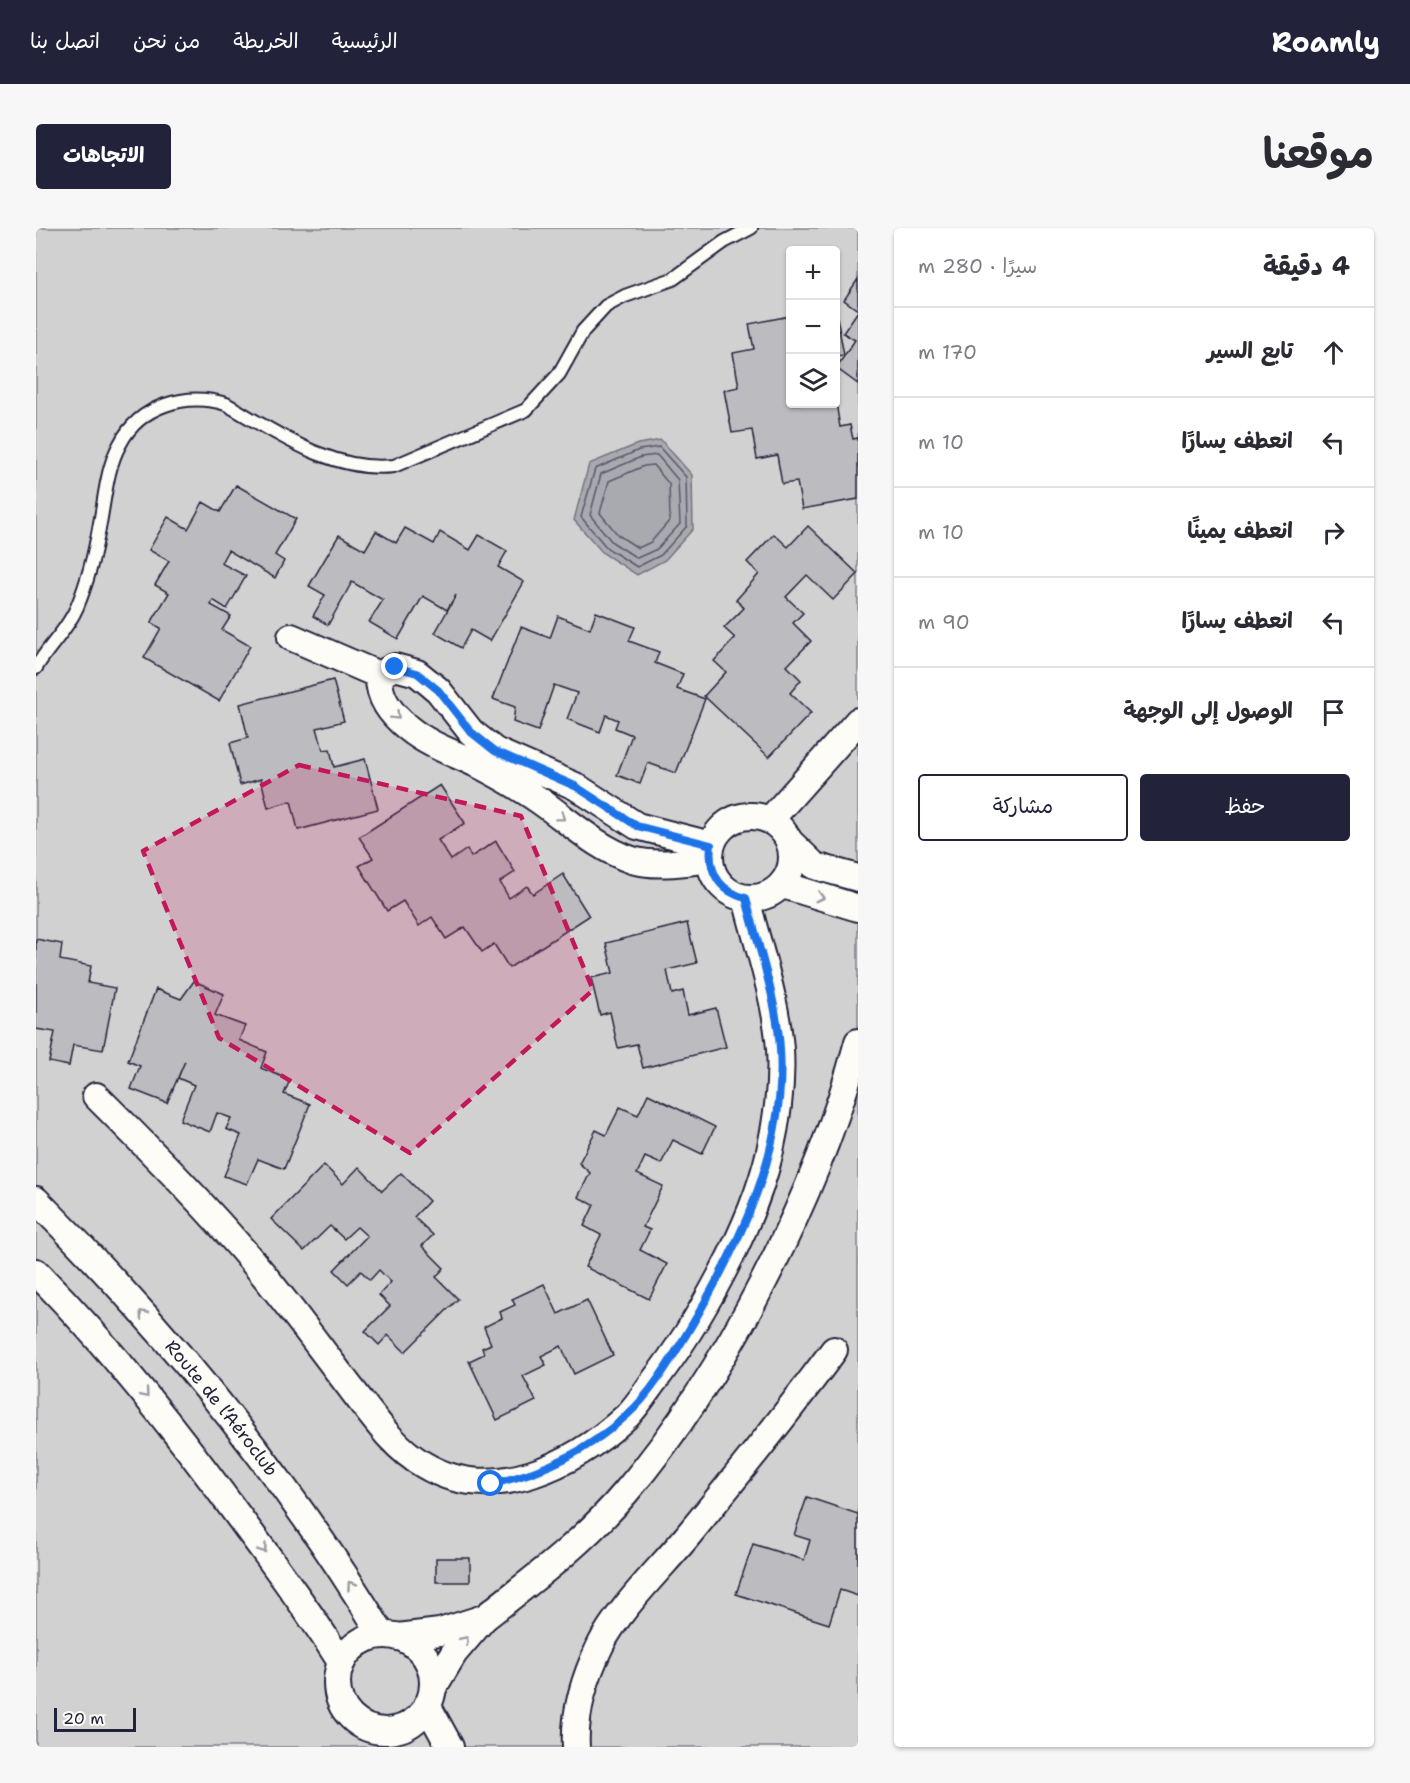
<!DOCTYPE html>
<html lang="ar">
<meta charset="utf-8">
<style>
body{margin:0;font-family:"Shantell Sans","Playpen Sans Arabic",sans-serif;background:#f7f7f7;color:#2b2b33;direction:rtl}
.controls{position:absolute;right:18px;top:18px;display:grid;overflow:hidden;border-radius:6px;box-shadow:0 2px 4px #0004}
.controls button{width:54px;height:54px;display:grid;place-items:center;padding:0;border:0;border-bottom:2px solid #e1e1e2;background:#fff;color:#2b2b33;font:30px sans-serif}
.scale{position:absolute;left:18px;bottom:15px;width:82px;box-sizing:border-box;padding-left:6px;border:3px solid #22223b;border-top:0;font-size:16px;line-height:21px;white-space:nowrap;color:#22223b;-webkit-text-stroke:4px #fdfcf7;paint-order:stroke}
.stop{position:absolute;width:18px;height:18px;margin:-14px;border:4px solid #1a73e8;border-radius:50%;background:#fff}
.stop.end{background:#1a73e8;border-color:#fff;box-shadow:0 2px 6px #0008}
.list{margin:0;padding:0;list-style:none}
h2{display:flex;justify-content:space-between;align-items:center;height:78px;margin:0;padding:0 24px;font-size:26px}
h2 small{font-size:20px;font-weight:400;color:#7c7c81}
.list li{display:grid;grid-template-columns:39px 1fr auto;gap:18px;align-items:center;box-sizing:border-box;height:90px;padding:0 24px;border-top:2px solid #e1e1e2}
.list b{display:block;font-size:22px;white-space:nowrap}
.list em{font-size:20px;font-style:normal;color:#7c7c81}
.actions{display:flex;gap:12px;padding:18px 24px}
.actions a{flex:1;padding:14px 0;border:2px solid #22223b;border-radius:6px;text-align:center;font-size:21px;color:#22223b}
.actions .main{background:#22223b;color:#fff}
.icon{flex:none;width:33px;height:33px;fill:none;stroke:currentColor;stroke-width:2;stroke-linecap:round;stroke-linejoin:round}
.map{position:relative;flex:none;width:822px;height:1519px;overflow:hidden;direction:ltr;border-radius:6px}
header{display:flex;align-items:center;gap:36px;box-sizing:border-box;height:84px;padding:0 30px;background:#22223b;color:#fff}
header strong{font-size:28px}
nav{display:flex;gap:33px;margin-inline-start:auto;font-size:21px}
.intro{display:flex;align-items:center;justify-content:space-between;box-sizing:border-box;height:144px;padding:0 36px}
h1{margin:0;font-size:42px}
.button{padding:15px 27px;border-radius:6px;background:#22223b;color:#fff;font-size:21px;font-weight:700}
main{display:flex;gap:36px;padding:0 36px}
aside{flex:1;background:#fff;border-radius:6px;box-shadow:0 2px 4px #0004}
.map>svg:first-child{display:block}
.green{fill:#d2d1d1;stroke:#7a7a86;stroke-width:1.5;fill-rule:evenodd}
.water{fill:#a9a9b0;stroke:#737381;stroke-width:1.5}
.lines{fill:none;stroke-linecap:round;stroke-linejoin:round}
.shore{stroke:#58586a;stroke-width:1.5}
.building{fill:#bcbcc0;stroke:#22223b;stroke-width:1.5}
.lane-casing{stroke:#22223b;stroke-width:16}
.street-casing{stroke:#22223b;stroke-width:30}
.lane{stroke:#fdfcf7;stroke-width:12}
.street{stroke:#fdfcf7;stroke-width:26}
.oneway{stroke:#9a9aa2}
.route{stroke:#1a73e8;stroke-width:8}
.marked{fill:#c2185b;fill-opacity:0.2;stroke:#c2185b;stroke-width:4.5;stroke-dasharray:12 8;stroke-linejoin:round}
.labels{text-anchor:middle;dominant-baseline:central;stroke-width:6;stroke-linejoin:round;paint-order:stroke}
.street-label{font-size:18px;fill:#22223b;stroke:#fdfcf7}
</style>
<header>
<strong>Roamly</strong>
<nav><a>الرئيسية</a><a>الخريطة</a><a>من نحن</a><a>اتصل بنا</a></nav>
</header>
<div class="intro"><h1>موقعنا</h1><a class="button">الاتجاهات</a></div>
<main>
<aside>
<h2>4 دقيقة<small>سيرًا · 280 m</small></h2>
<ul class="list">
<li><svg class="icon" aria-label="ahead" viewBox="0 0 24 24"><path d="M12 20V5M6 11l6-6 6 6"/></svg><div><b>تابع السير</b></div><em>170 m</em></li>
<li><svg class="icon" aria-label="left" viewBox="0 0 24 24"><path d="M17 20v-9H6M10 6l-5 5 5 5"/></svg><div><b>انعطف يسارًا</b></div><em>10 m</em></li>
<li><svg class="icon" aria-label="right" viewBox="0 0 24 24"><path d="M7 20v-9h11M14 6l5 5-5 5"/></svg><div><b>انعطف يمينًا</b></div><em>10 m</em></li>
<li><svg class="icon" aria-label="left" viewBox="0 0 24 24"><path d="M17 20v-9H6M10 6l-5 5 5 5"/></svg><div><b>انعطف يسارًا</b></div><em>90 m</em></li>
<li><svg class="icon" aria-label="arrive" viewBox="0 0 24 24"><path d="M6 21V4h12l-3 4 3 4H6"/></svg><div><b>الوصول إلى الوجهة</b></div></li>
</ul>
<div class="actions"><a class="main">حفظ</a><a>مشاركة</a></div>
</aside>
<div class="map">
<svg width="822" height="1519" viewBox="0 0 822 1519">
<rect width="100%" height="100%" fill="#f0efec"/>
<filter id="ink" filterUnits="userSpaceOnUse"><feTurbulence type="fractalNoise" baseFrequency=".0167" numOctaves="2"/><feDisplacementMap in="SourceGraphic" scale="12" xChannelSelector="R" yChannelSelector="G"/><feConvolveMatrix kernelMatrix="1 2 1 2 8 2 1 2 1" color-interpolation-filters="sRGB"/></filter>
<g filter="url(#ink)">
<!-- green -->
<path class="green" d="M 0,0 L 822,0 L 822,1519 L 0,1519 ZM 754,22 L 800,22 L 800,176 L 754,176 Z"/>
<!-- water -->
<path class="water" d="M 625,212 L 656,247 L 657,301 L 629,332 L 601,347 L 567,325 L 538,292 L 553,236 L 602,216 Z"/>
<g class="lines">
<!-- shore -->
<g class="shore">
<path d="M 623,219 L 650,249 L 651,298 L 625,327 L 601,339 L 571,320 L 545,289 L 559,241 L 603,222 Z"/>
<path d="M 621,227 L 642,252 L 644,296 L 621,321 L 601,330 L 576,314 L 554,287 L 565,246 L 605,229 Z"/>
<path d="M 617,237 L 633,256 L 634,292 L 615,314 L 602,320 L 582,307 L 564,285 L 573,253 L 608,238 Z"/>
</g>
</g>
<!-- building -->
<g class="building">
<path d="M 822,51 L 822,82 L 808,72 Z"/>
<path d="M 822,83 L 822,156 L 800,140 L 819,112 L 807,105 Z"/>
<path d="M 800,84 L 808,127 L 800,128 Z"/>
<path d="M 754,88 L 754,176 L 800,175 L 804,199 L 814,197 L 817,211 L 822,210 L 822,271 L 766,281 L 761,254 L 746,256 L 741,227 L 721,231 L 716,202 L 696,205 L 688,162 L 703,159 L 697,125 L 718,121 L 713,96 Z"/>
<path d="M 200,257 L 260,291 L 239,327 L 248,333 L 239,350 L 192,322 L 185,335 L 210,348 L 191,381 L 177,372 L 175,377 L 195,388 L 186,402 L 214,418 L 183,473 L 108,430 L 125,400 L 115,395 L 133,365 L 119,357 L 133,333 L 113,322 L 132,289 L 152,301 L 167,274 L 184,284 Z"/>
<path d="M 772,298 L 822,346 L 797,372 L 771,347 L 750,369 L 767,385 L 757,395 L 775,413 L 751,438 L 765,452 L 754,465 L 775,485 L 733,529 L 668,468 L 690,444 L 678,433 L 699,410 L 688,400 L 708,380 L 700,372 L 723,346 L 711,334 L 738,306 L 752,319 Z"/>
<path d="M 369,300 L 398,316 L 404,304 L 434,322 L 443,307 L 471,323 L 462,339 L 488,354 L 454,413 L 435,402 L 425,420 L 399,405 L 420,367 L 411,382 L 387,368 L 362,411 L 333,394 L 347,372 L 316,354 L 292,397 L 277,388 L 289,367 L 273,358 L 303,307 L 329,322 L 340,303 L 360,315 Z"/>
<path d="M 560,384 L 599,399 L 593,413 L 623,424 L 619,435 L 647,446 L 641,461 L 669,471 L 640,545 L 612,535 L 604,556 L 581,547 L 596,507 L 579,500 L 582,492 L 570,487 L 564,504 L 531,491 L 541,465 L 518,457 L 502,503 L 477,494 L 479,479 L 457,471 L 485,399 L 514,410 L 522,388 L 554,401 Z"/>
<path d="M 297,452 L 308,493 L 281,500 L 287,522 L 294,521 L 298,539 L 329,531 L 342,581 L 262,602 L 255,573 L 232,580 L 225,551 L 204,557 L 194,515 L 212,510 L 204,476 Z"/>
<path d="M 404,557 L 429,595 L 402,612 L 415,632 L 431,621 L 435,629 L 460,613 L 479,644 L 464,654 L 473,670 L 491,658 L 497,666 L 527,646 L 553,688 L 473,740 L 458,716 L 446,724 L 429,699 L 410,711 L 396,689 L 383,698 L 367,673 L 351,683 L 323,638 L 337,630 L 323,609 Z"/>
<path d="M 651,695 L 661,735 L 631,742 L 636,766 L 647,763 L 652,787 L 680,780 L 690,819 L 607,840 L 601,816 L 582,820 L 574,784 L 564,787 L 555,750 L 577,745 L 570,715 Z"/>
<path d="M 0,711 L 26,716 L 24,732 L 55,738 L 52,755 L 79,760 L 67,822 L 37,817 L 33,838 L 13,834 L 19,804 L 0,801 Z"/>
<path d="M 158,753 L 188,766 L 179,787 L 209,798 L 203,812 L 231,824 L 225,840 L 254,852 L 248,866 L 274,876 L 248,941 L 222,931 L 211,956 L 188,948 L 205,907 L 190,901 L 195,890 L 181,885 L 174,904 L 144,892 L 158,857 L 142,850 L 149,833 L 131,875 L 95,861 L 104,838 L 92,833 L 120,761 L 145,771 Z"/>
<path d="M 612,866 L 679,899 L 666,926 L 637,912 L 625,936 L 609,929 L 601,946 L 627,958 L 607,999 L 614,1002 L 604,1022 L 631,1036 L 613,1071 L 549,1039 L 565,1007 L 548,998 L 558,977 L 542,969 L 554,945 L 543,935 L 560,902 L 570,907 L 584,879 L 602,887 Z"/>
<path d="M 288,937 L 307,956 L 323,939 L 346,963 L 365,945 L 393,973 L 378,989 L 397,1007 L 386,1018 L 408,1040 L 400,1049 L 422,1071 L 369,1124 L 352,1107 L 343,1117 L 329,1103 L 354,1078 L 343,1067 L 355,1054 L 343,1042 L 334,1052 L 325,1043 L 312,1056 L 298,1042 L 331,1008 L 321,999 L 308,1011 L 294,998 L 268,1023 L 235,991 Z"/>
<path d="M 508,1056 L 522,1086 L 551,1072 L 577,1127 L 538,1146 L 525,1118 L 505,1128 L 510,1137 L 487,1148 L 500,1173 L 461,1192 L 433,1133 L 448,1126 L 446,1120 L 455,1116 L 448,1099 L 466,1090 L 464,1084 L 479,1077 L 476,1071 Z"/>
<path d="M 771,1269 L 822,1286 L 822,1368 L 804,1362 L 793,1396 L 700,1366 L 717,1316 L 768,1332 L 774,1312 L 758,1307 Z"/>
<rect x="400" y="1330" width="34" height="24"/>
</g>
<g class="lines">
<defs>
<path id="lane" d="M 0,440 C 12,418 31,403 41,379 C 52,353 59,324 64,295 C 69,269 71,239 84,216 C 104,177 150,164 190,176 C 241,205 297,245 358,238 L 490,182 L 523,146 L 547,103 L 570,78 L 589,68 L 637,51 L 688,14 L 715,0"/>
<g id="street">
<path d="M 255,409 L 343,447"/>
<circle cx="715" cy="629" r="41"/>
<path d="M 734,592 L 822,493"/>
<path d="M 755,615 L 779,638 L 822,650"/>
<path d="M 673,631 C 649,634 620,639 596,632 C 561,620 534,594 504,573 C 487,561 468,550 449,540 C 424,527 395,519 372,500 C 355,486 342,470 343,447 L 359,439 L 381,445 L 402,462 L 435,504 L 459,523 L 539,558 L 601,598 L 675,617"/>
<path d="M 747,657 L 822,680"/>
<path d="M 60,868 C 117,925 175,983 227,1046 C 258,1084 287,1124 317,1163 C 338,1190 358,1220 388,1237 C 457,1278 538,1237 591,1188 C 600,1179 608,1167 615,1157 C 662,1097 717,998 734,923 C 741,892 746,853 744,821 C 740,770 722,719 710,670"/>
<path id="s1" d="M 0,972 C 131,1103 250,1248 346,1407"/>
<path d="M 0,1044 C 78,1123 146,1210 211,1300 C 244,1344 276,1388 305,1434"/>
<path d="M 448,1390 C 498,1351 549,1313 590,1264 C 691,1145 782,965 822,814"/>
<circle cx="349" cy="1455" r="48"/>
<path d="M 362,1409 L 404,1404 L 448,1390 L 418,1425 L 397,1460"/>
<path d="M 391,1477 L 414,1519"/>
<path d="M 540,1519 C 538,1485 549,1449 564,1418 C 581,1383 623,1342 649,1311 C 700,1249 750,1187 798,1122"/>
</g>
</defs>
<!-- lane casing -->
<use href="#lane" class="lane-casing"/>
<!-- street casing -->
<use href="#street" class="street-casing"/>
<!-- lane -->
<use href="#lane" class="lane"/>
<!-- street -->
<use href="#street" class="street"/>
</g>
<!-- one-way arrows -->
<defs><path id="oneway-chevron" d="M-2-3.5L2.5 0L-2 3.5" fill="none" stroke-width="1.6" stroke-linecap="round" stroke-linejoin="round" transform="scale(1.5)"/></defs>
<g class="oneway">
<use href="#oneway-chevron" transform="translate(360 488) rotate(45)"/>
<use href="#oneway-chevron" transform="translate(525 589) rotate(37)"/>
<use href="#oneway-chevron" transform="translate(784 669) rotate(16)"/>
<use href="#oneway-chevron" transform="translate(107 1086) rotate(-131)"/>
<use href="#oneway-chevron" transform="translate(109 1166) rotate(50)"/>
<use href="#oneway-chevron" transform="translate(227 1321) rotate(54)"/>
<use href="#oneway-chevron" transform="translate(315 1357) rotate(-125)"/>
<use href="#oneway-chevron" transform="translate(429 1412) rotate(-50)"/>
</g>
</g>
<g class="lines" filter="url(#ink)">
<!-- route -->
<path class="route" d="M 359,439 L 381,445 L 402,462 L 435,504 L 459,523 L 539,558 L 601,598 L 675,617 C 672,644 683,663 710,670 C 722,719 741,771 744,821 C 751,924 701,1021 650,1107 C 635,1132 613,1168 591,1187 C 550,1224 509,1244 455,1256"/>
</g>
<!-- marked area -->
<path class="marked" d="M 263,537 L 485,588 L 557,762 L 374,925 L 183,810 L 107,623 Z"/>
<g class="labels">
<!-- street labels -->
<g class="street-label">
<text stroke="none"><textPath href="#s1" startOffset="279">Route de l’Aéroclub</textPath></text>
</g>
</g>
</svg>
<div class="controls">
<button>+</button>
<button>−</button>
<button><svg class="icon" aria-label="layers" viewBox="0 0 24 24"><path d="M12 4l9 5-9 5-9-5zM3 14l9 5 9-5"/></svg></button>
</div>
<div class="scale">20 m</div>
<div class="stop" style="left:455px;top:1256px"></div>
<div class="stop end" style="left:359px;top:439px"></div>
</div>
</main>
